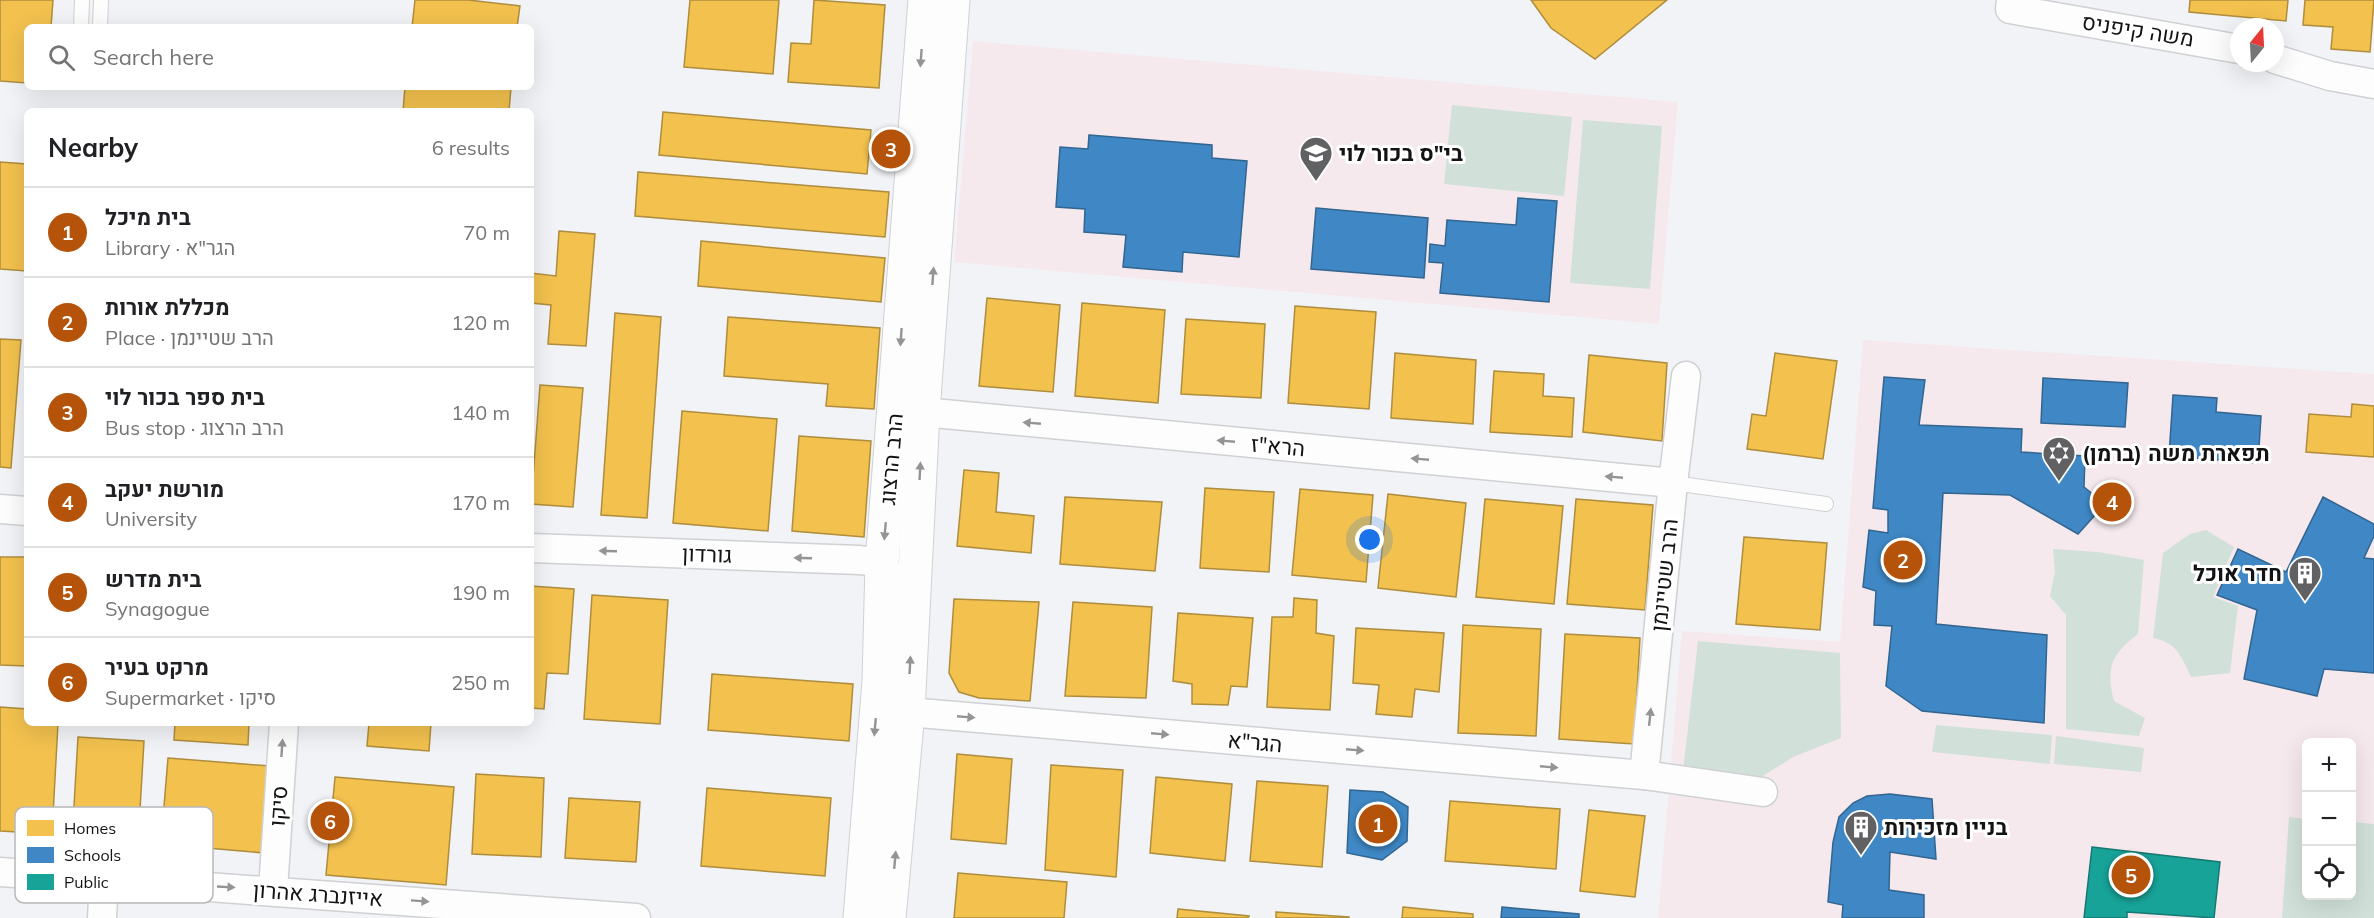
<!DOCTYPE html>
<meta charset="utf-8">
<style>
body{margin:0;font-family:Mulish,Heebo,sans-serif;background:#f6f6f6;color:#202124}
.controls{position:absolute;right:18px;bottom:18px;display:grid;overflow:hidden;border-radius:9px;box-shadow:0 6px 24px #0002}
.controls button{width:54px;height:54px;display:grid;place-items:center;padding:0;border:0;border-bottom:2px solid #e0e0e0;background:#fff;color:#202124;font:30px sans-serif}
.compass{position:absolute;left:2230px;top:18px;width:54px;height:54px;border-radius:50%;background:#fff;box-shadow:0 6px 24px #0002;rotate:18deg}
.you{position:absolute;left:1370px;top:540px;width:21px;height:21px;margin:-15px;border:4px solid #fff;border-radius:50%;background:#1a73e8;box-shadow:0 0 0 9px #1a73e833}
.badge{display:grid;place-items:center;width:39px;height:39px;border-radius:50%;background:#b45309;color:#fff;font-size:20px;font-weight:700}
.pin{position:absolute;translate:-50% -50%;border:3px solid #fff;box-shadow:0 2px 6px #0006}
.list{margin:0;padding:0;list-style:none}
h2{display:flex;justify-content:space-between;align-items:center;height:78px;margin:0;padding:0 24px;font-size:26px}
h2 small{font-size:20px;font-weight:400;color:#757577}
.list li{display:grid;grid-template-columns:39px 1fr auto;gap:18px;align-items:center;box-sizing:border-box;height:90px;padding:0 24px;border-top:2px solid #e0e0e0}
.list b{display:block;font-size:22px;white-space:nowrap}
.list p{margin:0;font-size:20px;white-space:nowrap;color:#757577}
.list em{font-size:20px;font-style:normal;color:#757577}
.icon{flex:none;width:33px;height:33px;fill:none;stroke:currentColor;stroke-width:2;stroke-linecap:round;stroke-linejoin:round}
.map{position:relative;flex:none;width:2374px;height:918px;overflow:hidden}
.search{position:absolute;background:#fff;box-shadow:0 6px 24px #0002;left:24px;top:24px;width:510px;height:66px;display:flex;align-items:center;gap:15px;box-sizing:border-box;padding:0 21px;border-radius:9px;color:#757577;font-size:22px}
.panel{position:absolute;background:#fff;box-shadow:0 6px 24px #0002;left:24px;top:108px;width:510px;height:618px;border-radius:9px}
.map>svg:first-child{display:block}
.education{fill:#f6e9ee;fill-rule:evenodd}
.green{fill:#d1e1d9}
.homes{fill:#f2c14e;stroke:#af8d3d;stroke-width:1.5}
.schools{fill:#3f88c5;stroke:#326590;stroke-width:1.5}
.public{fill:#17a398;stroke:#167871;stroke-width:1.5}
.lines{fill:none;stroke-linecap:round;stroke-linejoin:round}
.service-casing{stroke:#cfd1d3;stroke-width:16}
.minor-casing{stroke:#cfd1d3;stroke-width:31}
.tertiary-casing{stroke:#cfd1d3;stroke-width:35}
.service{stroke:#fdfdfe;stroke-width:14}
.minor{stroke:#fdfdfe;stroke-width:28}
.tertiary{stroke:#fdfdfe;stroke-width:33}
.oneway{fill:#949495}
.labels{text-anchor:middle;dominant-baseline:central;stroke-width:6;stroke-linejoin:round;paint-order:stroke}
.street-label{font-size:22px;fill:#131315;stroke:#fff}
.poi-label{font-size:22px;font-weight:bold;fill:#131315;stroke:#fff;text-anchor:start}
.key{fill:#fff;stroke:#b8b8b9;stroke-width:1.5}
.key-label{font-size:16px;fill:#131315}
</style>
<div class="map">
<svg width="2374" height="918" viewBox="0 0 2374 918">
<rect width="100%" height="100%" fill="#f1f3f6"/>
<!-- education -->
<g class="education">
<path d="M 973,41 L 1678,102 L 1659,324 L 954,262 Z"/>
<path d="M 1863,340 L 2374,374 L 2374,918 L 1658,918 L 1682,631 L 1840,642 ZM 2306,742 L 2352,742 L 2352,896 L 2306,896 Z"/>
</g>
<!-- green -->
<g class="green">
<path d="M 1452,105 L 1572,117 L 1564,196 L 1444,184 Z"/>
<path d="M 1583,120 L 1662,126 L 1650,289 L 1570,283 Z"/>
<path d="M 2206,530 L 2234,547 L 2213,597 L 2238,606 L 2230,673 L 2191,677 C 2182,657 2176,642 2153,638 L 2163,553 L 2190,534 Z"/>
<path d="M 2053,549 L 2098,552 L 2144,560 L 2138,634 C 2111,655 2106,667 2114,701 L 2145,718 L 2139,736 L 2066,729 L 2066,615 L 2050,596 L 2055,572 Z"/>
<path d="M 1698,641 L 1840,653 L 1841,738 L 1793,757 L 1755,781 L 1683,771 Z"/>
<path d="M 1936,725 L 2052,735 L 2050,764 L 1932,752 Z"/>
<path d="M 2056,736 L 2144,748 L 2141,772 L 2054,764 Z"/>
<path d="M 2289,817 L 2306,819 L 2306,896 L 2352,896 L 2352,822 L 2374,824 L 2374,918 L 2282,918 Z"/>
</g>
<!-- homes -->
<g class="homes">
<path d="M 0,0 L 53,0 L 51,27 L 27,27 L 27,83 L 0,81 Z"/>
<path d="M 415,0 L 468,0 L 520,6 L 517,27 L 412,27 Z"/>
<path d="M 690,0 L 779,0 L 773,74 L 684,67 Z"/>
<path d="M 814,0 L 885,5 L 879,88 L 788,82 L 791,43 L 811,44 Z"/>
<path d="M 1531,0 L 1667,0 L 1595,59 L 1551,28 Z"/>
<path d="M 2190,0 L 2288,0 L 2286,21 L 2189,12 Z"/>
<path d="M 2305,0 L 2374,0 L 2370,52 L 2331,49 L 2333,27 L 2303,25 Z"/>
<path d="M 405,87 L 511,87 L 509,111 L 403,111 Z"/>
<path d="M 663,112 L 871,130 L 867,174 L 659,155 Z"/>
<path d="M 0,162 L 27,164 L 27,271 L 0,269 Z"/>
<path d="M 638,172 L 889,192 L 885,237 L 635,216 Z"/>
<path d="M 559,231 L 595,234 L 586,346 L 548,344 L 551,305 L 531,303 L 531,273 L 556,276 Z"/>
<path d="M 701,241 L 885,258 L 881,302 L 698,286 Z"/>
<path d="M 987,298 L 1060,305 L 1053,392 L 979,386 Z"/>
<path d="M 1082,303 L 1165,310 L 1158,403 L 1075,396 Z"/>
<path d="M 1295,306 L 1376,312 L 1369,409 L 1288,403 Z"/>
<path d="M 615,313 L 661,317 L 647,518 L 601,515 Z"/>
<path d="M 728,317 L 880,328 L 874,409 L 826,406 L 828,384 L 724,376 Z"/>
<path d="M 1186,319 L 1265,324 L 1261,398 L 1181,394 Z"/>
<path d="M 0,339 L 21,340 L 11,468 L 0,467 Z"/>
<path d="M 1395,353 L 1476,360 L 1473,424 L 1391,418 Z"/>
<path d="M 1775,353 L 1837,361 L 1823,459 L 1747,449 L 1752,414 L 1766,416 Z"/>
<path d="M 1589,355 L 1667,363 L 1662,441 L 1583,432 Z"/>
<path d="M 1494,371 L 1544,374 L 1543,396 L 1574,398 L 1572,437 L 1490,432 Z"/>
<path d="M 540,385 L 583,388 L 573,507 L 531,504 Z"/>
<path d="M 2352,404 L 2374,406 L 2374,457 L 2306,452 L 2309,414 L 2351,417 Z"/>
<path d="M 682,411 L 777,419 L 768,531 L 673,523 Z"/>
<path d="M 799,436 L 871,441 L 864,537 L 792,531 Z"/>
<path d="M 964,470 L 999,473 L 996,512 L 1034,516 L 1031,553 L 957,546 Z"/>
<path d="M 1205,488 L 1274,492 L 1269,572 L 1200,568 Z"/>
<path d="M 1300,489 L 1373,495 L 1366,582 L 1292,575 Z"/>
<path d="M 1388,494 L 1466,503 L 1456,597 L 1378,588 Z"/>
<path d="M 1065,497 L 1162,502 L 1155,571 L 1060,564 Z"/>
<path d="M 1485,499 L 1563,506 L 1554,604 L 1476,597 Z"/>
<path d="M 1576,499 L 1653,505 L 1645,610 L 1567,604 Z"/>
<path d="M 1744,537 L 1827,543 L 1820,630 L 1736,624 Z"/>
<path d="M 0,557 L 27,557 L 27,666 L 0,665 Z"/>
<path d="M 531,586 L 574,589 L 568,674 L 547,673 L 544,709 L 531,708 Z"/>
<path d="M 592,595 L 668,600 L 660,724 L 584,719 Z"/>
<path d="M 1294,598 L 1317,600 L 1316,633 L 1334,636 L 1330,710 L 1267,707 L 1272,617 L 1293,617 Z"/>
<path d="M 954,599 L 1039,602 L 1030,701 L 979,698 L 959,692 L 949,673 Z"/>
<path d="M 1073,602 L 1152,607 L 1146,698 L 1065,696 Z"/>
<path d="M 1178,613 L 1253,618 L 1247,687 L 1231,686 L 1228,705 L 1192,704 L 1192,684 L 1173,681 Z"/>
<path d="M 1463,625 L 1541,629 L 1536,736 L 1458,733 Z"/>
<path d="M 1356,628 L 1444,633 L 1439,692 L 1415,689 L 1412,717 L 1376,714 L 1379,685 L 1353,683 Z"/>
<path d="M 1565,634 L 1640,638 L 1634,744 L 1559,739 Z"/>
<path d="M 712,674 L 853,684 L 849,741 L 708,730 Z"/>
<path d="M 0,707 L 27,709 L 27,723 L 58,723 L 52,834 L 0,831 Z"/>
<path d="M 175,723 L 249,723 L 248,745 L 174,740 Z"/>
<path d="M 369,723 L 431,723 L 429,751 L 367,746 Z"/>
<path d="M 78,737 L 144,741 L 138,844 L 72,840 Z"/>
<path d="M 957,754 L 1012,759 L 1006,844 L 951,839 Z"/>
<path d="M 168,758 L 270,766 L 264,853 L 207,848 L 209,822 L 163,818 Z"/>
<path d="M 1051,765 L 1123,770 L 1116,877 L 1045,870 Z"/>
<path d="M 476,774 L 544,778 L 541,857 L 472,854 Z"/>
<path d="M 335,777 L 454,787 L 446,885 L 326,875 Z"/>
<path d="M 1156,777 L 1232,784 L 1225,861 L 1150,853 Z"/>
<path d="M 1257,781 L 1328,786 L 1322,867 L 1250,861 Z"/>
<path d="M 707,788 L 831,798 L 825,876 L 701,866 Z"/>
<path d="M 569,798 L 640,802 L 636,862 L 565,858 Z"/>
<path d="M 1450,801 L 1560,809 L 1556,869 L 1445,861 Z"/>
<path d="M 1589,810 L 1645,816 L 1635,897 L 1580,891 Z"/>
<path d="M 958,873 L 1067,882 L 1064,918 L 954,918 Z"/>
<path d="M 1403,907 L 1473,914 L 1473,918 L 1402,918 Z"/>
<path d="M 1178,909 L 1249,916 L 1248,918 L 1177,918 Z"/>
<path d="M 1276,912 L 1349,917 L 1349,918 L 1276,918 Z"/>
</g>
<!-- schools -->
<g class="schools">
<path d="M 1089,135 L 1212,145 L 1212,158 L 1247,161 L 1239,257 L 1183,252 L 1182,272 L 1123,267 L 1126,235 L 1084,232 L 1085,209 L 1056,207 L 1060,147 L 1088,149 Z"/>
<path d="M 1518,198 L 1557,201 L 1549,302 L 1440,293 L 1443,263 L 1429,262 L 1430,244 L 1445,246 L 1447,220 L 1516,225 Z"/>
<path d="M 1316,208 L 1428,218 L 1424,278 L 1311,269 Z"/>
<path d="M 1884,377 L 1925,380 L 1919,425 L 2022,429 L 2021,452 L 2085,456 L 2084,487 L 2105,504 L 2078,534 L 2010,495 L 1943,493 L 1936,624 L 2047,635 L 2044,723 L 1922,711 L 1886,686 L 1892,626 L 1874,625 L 1876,591 L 1863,587 L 1869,530 L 1888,533 L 1888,510 L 1873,508 Z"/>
<path d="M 2043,378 L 2128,383 L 2125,427 L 2041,423 Z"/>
<path d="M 2173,395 L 2217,398 L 2216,412 L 2261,416 L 2258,463 L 2169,456 Z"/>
<path d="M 2323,497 L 2374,524 L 2374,536 L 2364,558 L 2374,559 L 2374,673 L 2324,669 L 2317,696 L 2244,679 L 2257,610 L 2217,595 L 2238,549 L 2286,572 Z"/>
<path d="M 1350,790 L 1383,792 L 1408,807 L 1407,841 L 1382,860 L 1347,853 Z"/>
<path d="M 1890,794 L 1932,799 L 1936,859 L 1890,852 L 1889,890 L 1924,895 L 1924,918 L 1842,918 L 1843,905 L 1828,902 L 1833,842 L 1839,817 L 1853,803 L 1867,796 Z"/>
<path d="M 1502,907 L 1579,914 L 1579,918 L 1501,918 Z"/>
</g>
<!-- public -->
<path class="public" d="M 2092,847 L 2220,862 L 2214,918 L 2127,912 L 2127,918 L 2084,918 Z"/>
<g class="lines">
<defs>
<g id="service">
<path d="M 81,27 L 82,0"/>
<path d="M 100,27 L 101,0"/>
<path d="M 1673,483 L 1826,504"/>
</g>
<g id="minor">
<path d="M 2011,0 L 2010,9 L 2239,49"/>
<path d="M 2275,59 L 2330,76 L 2374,84"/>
<path d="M 906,427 L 923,412 L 1673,483"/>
<path d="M 0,509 L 27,511"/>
<path d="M 531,548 L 860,560 L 882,563 L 893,582"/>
<path d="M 893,696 L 908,712 L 1644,775 L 1763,792"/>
<path d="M 1644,775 L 1673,483 L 1686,376"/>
<path d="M 0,872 L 636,918"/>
<path d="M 273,890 L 284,723"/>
<path d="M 102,918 L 104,880"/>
</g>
<g id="tertiary">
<path d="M 860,918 L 879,681 L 882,563 L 925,0"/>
<path d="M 889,918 L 908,712 L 923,412 L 953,0"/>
</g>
</defs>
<!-- service casing -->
<use href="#service" class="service-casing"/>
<!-- minor casing -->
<use href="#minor" class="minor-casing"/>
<!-- tertiary casing -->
<use href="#tertiary" class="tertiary-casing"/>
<!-- service -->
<use href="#service" class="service"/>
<!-- minor -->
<use href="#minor" class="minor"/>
<!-- tertiary -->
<use href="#tertiary" class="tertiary"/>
</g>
<!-- one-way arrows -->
<defs><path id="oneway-solid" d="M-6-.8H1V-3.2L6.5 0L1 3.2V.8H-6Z" transform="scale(1.5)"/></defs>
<g class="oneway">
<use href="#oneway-solid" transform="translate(921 58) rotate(94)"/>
<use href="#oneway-solid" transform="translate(933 276) rotate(-86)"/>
<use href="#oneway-solid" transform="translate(901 337) rotate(94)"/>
<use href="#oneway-solid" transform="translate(1032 423) rotate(-175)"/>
<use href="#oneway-solid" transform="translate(1226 441) rotate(-175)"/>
<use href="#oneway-solid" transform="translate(1420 459) rotate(-175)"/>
<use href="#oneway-solid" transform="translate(920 471) rotate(-87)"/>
<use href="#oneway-solid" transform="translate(1614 477) rotate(-175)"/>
<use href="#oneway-solid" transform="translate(885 531) rotate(95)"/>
<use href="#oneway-solid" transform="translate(608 551) rotate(-178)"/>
<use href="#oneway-solid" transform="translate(803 558) rotate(-178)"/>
<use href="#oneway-solid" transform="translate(910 665) rotate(-87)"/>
<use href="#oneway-solid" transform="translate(966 717) rotate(5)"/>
<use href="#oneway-solid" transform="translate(1650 717) rotate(-84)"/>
<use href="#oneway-solid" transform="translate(875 727) rotate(95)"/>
<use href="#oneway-solid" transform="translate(1160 734) rotate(5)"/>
<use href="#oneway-solid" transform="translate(282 748) rotate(-86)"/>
<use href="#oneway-solid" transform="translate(1355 750) rotate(5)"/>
<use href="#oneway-solid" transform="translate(1549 767) rotate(5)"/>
<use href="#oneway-solid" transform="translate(895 860) rotate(-85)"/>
<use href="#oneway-solid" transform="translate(226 887) rotate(3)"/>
<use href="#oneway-solid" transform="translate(420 901) rotate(4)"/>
</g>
<!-- icons -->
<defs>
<symbol id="school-pin" viewBox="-11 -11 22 30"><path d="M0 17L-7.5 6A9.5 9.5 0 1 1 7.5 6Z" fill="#616164" stroke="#fff"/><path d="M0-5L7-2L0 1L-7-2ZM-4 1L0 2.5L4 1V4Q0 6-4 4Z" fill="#fff"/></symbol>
<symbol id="synagogue-pin" viewBox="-11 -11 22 30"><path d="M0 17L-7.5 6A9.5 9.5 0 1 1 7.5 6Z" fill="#616164" stroke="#fff"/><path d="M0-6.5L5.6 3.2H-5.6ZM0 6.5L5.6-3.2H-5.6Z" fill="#fff"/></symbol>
<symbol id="building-pin" viewBox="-11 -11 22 30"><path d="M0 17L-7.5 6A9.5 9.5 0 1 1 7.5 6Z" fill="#616164" stroke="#fff"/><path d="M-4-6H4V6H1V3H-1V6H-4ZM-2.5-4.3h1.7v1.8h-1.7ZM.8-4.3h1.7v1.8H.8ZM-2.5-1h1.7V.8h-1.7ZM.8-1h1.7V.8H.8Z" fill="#fff"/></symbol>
</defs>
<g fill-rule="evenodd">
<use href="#school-pin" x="1297" y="134" width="38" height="52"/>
<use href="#synagogue-pin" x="2040" y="434" width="38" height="52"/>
<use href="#building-pin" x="2286" y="554" width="38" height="52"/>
<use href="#building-pin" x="1842" y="808" width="38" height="52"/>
</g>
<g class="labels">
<!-- street labels -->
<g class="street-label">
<text transform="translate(2138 30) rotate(9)">משה קיפניס</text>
<text transform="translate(1278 446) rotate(5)">הרא"ז</text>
<text transform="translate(891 459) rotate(-85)">הרב הרצוג</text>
<text transform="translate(707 554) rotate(2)">גורדון</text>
<text transform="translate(1664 575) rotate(-84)">הרב שטיינמן</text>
<text transform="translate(1255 742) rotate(5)">הגר"א</text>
<text transform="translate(278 806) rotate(-86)">סיקו</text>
<text transform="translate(318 894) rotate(4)">אייזנברג אהרון</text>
</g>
<!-- poi labels -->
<g class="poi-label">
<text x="1339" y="153">בי"ס בכור לוי</text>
<text x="2082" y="453">תפארת משה (ברמן)</text>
<text x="2282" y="573" text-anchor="end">חדר אוכל</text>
<text x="1884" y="827">בניין מזכירות</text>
</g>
</g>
<!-- legend -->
<rect x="15" y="807" width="198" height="96" rx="9" class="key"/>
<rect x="27" y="820" width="27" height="16" fill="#f2c14e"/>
<rect x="27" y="847" width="27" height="16" fill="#3f88c5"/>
<rect x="27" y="874" width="27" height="16" fill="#17a398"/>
<g class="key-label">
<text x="64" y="834">Homes</text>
<text x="64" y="861">Schools</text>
<text x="64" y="888">Public</text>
</g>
</svg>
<div class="controls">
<button>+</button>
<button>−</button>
<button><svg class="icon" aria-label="locate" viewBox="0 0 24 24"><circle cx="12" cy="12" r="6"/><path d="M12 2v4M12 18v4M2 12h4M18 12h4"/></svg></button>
</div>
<svg class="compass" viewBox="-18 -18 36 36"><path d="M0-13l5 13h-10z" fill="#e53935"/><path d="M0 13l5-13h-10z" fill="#757577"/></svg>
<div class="you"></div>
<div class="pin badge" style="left:1378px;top:824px">1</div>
<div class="pin badge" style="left:1903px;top:560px">2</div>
<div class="pin badge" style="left:891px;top:149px">3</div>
<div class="pin badge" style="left:2112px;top:502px">4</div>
<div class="pin badge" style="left:2131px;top:875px">5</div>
<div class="pin badge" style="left:330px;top:821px">6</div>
<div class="search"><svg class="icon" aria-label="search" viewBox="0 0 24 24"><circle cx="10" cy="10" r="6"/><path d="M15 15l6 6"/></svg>Search here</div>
<section class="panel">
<h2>Nearby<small>6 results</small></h2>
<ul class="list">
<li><span class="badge">1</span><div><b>בית מיכל</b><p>Library · הגר&quot;א</p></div><em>70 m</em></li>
<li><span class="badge">2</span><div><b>מכללת אורות</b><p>Place · הרב שטיינמן</p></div><em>120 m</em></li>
<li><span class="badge">3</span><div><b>בית ספר בכור לוי</b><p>Bus stop · הרב הרצוג</p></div><em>140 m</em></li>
<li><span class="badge">4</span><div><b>מורשת יעקב</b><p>University</p></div><em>170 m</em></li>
<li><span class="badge">5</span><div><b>בית מדרש</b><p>Synagogue</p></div><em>190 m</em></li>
<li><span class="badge">6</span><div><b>מרקט בעיר</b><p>Supermarket · סיקו</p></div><em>250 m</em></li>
</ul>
</section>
</div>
